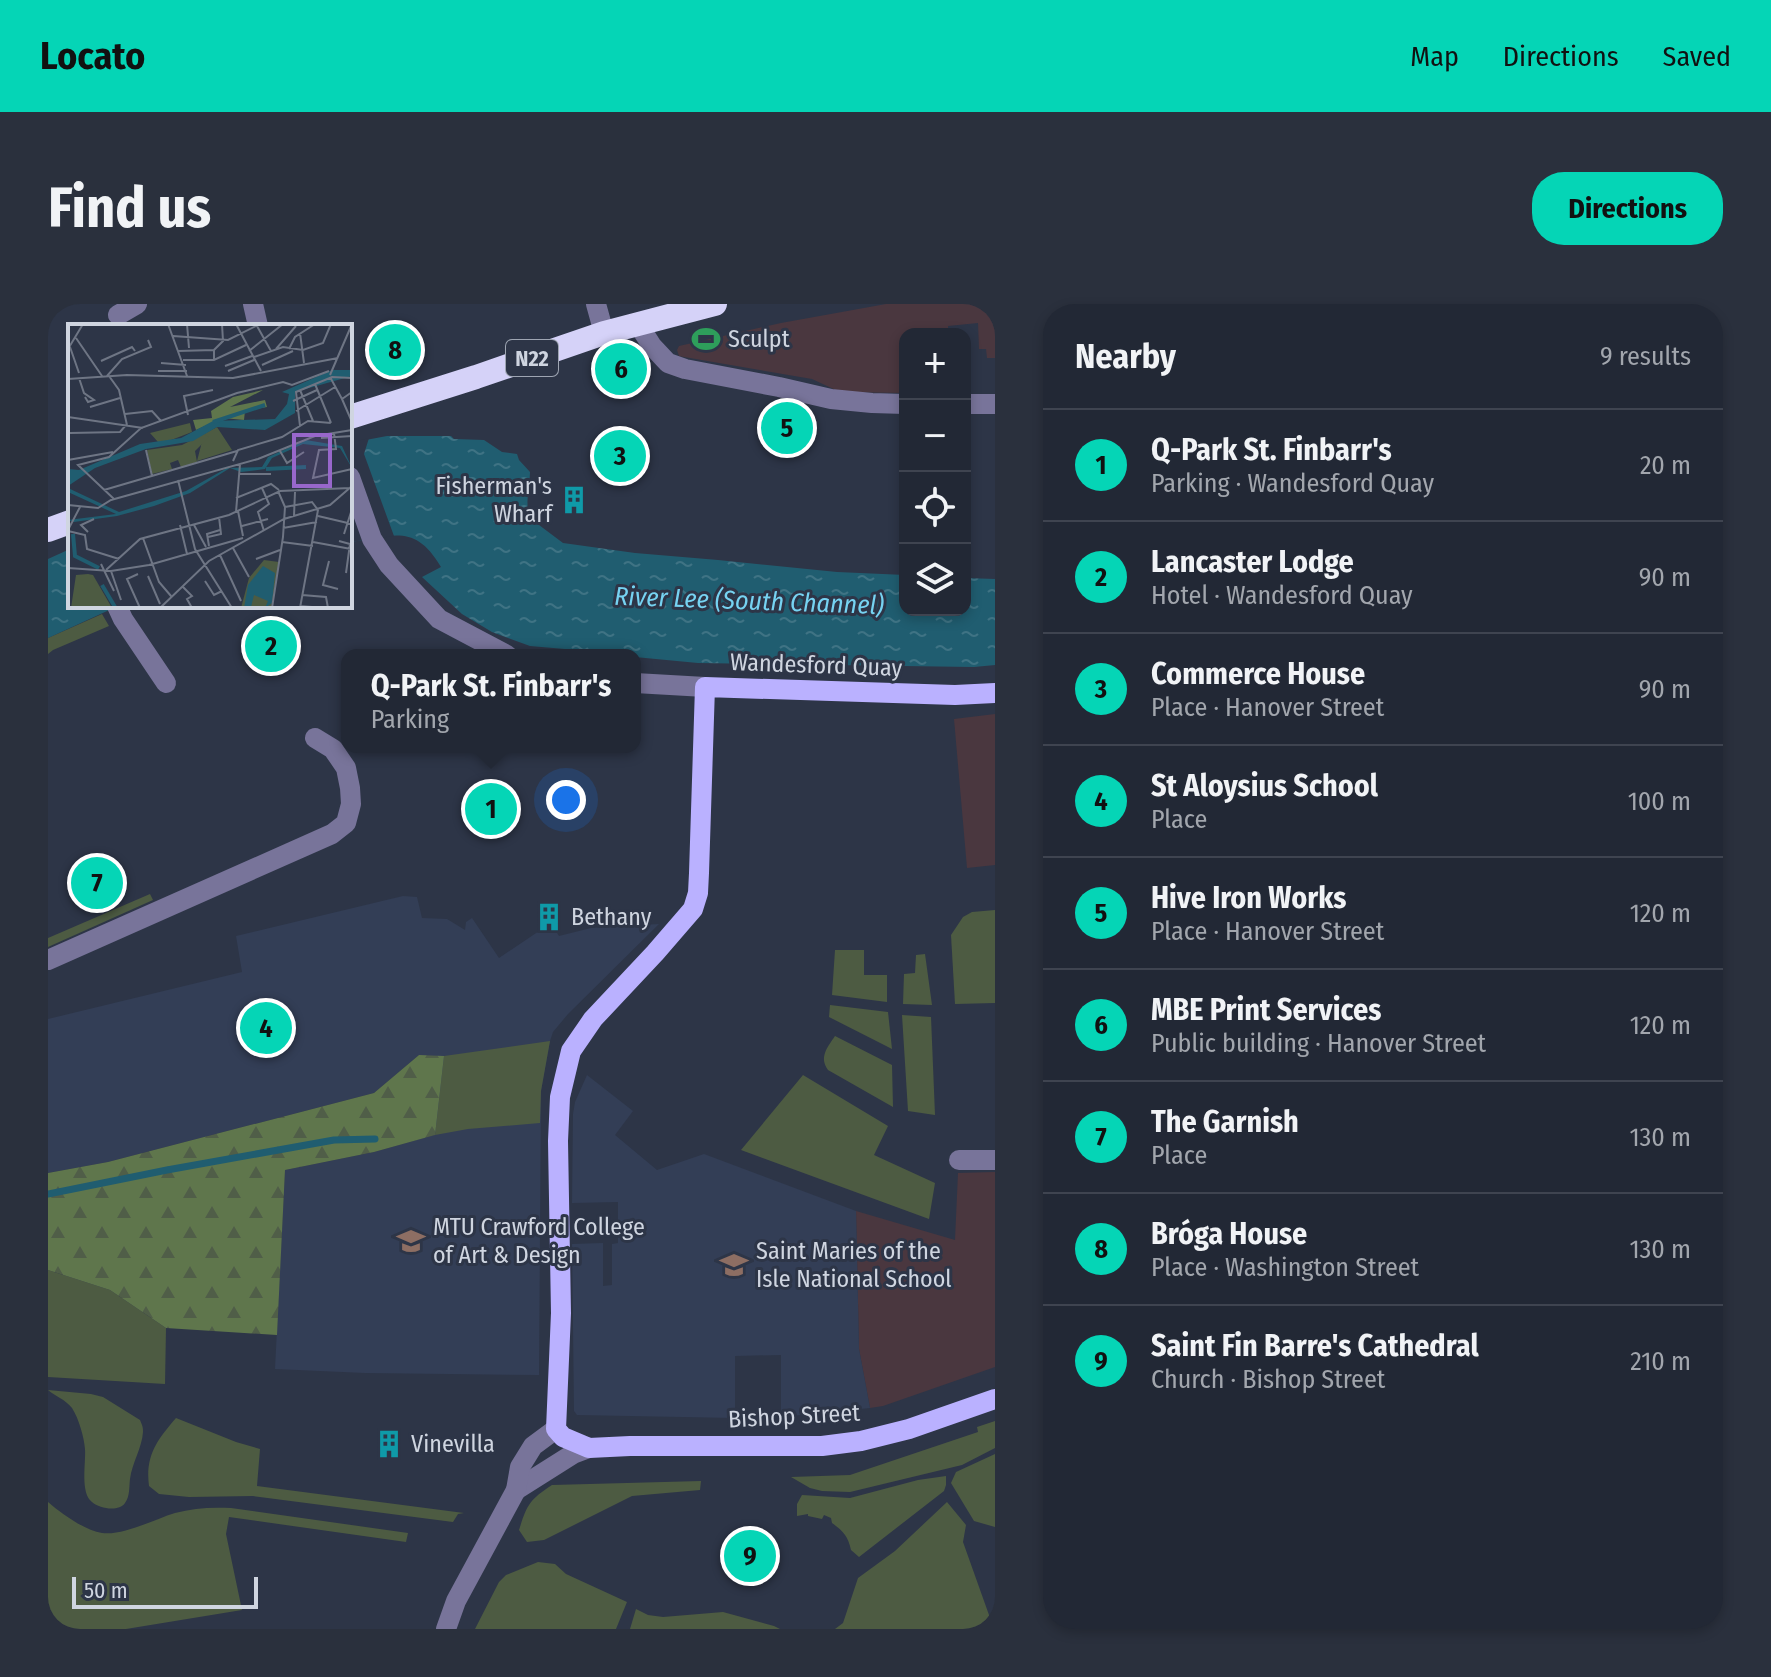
<!DOCTYPE html>
<meta charset="utf-8">
<style>
body{margin:0;font-family:"Fira Sans Condensed",sans-serif;background:#2a303d;color:#f1f3f6}
.controls{position:absolute;right:24px;top:24px;display:grid;overflow:hidden;border-radius:16px;box-shadow:0 4px 12px #0003}
.controls button{width:72px;height:72px;display:grid;place-items:center;padding:0;border:0;border-bottom:2px solid #3f4450;background:#222835;color:#f1f3f6;font:40px sans-serif}
.scale{position:absolute;left:24px;bottom:20px;width:186px;box-sizing:border-box;padding-left:8px;border:4px solid #cfd5e0;border-top:0;font-size:22px;line-height:28px;white-space:nowrap;color:#cfd5e0;-webkit-text-stroke:6px #2d3547;paint-order:stroke}
.you{position:absolute;left:518px;top:496px;width:28px;height:28px;margin:-20px;border:6px solid #fff;border-radius:50%;background:#1a73e8;box-shadow:0 0 0 12px #1a73e833}
.badge{display:grid;place-items:center;width:52px;height:52px;border-radius:50%;background:#05d5b6;color:#111;font-size:26px;font-weight:700}
.pin{position:absolute;translate:-50% -50%;border:4px solid #fff;box-shadow:0 2px 8px #0006}
.popup{position:absolute;left:293px;top:345px;width:300px;height:104px;box-sizing:border-box;display:grid;place-content:center;border-radius:16px;background:#222835;filter:drop-shadow(0 2px 6px #0005);font-size:26px;white-space:nowrap;color:#a2a6ad}
.popup b{font-size:30px;color:#f1f3f6}
.popup::after{content:'';position:absolute;left:50%;top:100%;margin-left:-16px;border:16px solid transparent;border-top-color:#222835}
.list{margin:0;padding:0;list-style:none}
h2{display:flex;justify-content:space-between;align-items:center;height:104px;margin:0;padding:0 32px;font-size:34px}
h2 small{font-size:26px;font-weight:400;color:#a2a6ad}
.list li{display:grid;grid-template-columns:52px 1fr auto;gap:24px;align-items:center;box-sizing:border-box;height:112px;padding:0 32px;border-top:2px solid #3f4450}
.list b{display:block;font-size:30px;white-space:nowrap}
.list p{margin:0;font-size:26px;white-space:nowrap;color:#a2a6ad}
.list em{font-size:26px;font-style:normal;color:#a2a6ad}
.icon{flex:none;width:44px;height:44px;fill:none;stroke:currentColor;stroke-width:2;stroke-linecap:round;stroke-linejoin:round}
.map{position:relative;flex:none;width:947px;height:1325px;overflow:hidden;border-radius:32px}
header{display:flex;align-items:center;gap:48px;box-sizing:border-box;height:112px;padding:0 40px;background:#05d5b6;color:#111}
header strong{font-size:38px}
nav{display:flex;gap:44px;margin-inline-start:auto;font-size:28px}
.intro{display:flex;align-items:center;justify-content:space-between;box-sizing:border-box;height:192px;padding:0 48px}
h1{margin:0;font-size:56px}
.button{padding:20px 36px;border-radius:32px;background:#05d5b6;color:#111;font-size:28px;font-weight:700}
main{display:flex;gap:48px;padding:0 48px}
aside{flex:1;background:#222835;border-radius:32px;box-shadow:0 4px 12px #0003}
.map>svg:first-child{display:block}
.commercial{fill:#4a373f}
.built{fill:#333e56}
.green{fill:#4d5b42}
.forest{fill:url(#forest-firs)}
.water{fill:url(#water-ripples)}
.pier{fill:#2d3547}
.lines{fill:none;stroke-linecap:round;stroke-linejoin:round}
.stream{stroke:#205d70;stroke-width:7}
.minor{stroke:#78749a;stroke-width:20}
.major{stroke:#bab1ff;stroke-width:20}
.highway{stroke:#d5d2f8;stroke-width:24}
.labels{text-anchor:middle;dominant-baseline:central;stroke-width:6;stroke-linejoin:round;paint-order:stroke}
.shield{fill:#2d3547;stroke:#9ea5b2;stroke-width:2}
.shield-label{font-size:22px;font-weight:bold;fill:#cfd5e0}
.poi-label{font-size:24px;fill:#cfd5e0;stroke:#2d3547;text-anchor:start}
.street-label{font-size:24px;fill:#cfd5e0;stroke:#2d3547}
.water-label{font-size:26px;font-style:italic;fill:#76d3f2;stroke:#2d3547}
.inset-river{fill:none;stroke:#205d70;stroke-width:4}
.inset-road{fill:none;stroke:#6e7584;stroke-width:2}
.view{fill:#9867cb;fill-opacity:0.15;stroke:#9867cb;stroke-width:4}
.inset-edge{fill:none;stroke:#cfd5e0;stroke-width:4}
</style>
<header>
<strong>Locato</strong>
<nav><a>Map</a><a>Directions</a><a>Saved</a></nav>
</header>
<div class="intro"><h1>Find us</h1><a class="button">Directions</a></div>
<main>
<div class="map">
<svg width="947" height="1325" viewBox="0 0 947 1325">
<defs>
<pattern id="forest-firs" width="22" height="20" patternUnits="userSpaceOnUse" patternTransform="scale(2)"><rect width="22" height="20" fill="#5f764c"/><path d="M5 1l3.5 6h-7zM16 11l3.5 6h-7z" fill="#505e48"/></pattern>
<pattern id="water-ripples" width="26" height="14" patternUnits="userSpaceOnUse" patternTransform="scale(2)"><rect width="26" height="14" fill="#205d70"/><path d="M2 4q2-2 4 0t4 0M15 11q2-2 4 0t4 0" fill="none" stroke="#3f7384"/></pattern>
</defs>
<rect width="100%" height="100%" fill="#2d3547"/>
<!-- commercial -->
<g class="commercial">
<path d="M 838,0 L 947,0 L 947,54 L 939,54 L 938,45 L 931,45 L 930,19 L 900,22 L 900,30 L 857,30 L 857,89 L 792,88 L 764,75 L 636,53 L 631,52 L 629,46 L 631,42 L 733,19 Z"/>
<path d="M 947,410 L 947,561 L 919,564 L 906,415 Z"/>
<path d="M 947,868 L 947,1063 L 835,1102 L 822,1104 L 811,1045 L 808,907 L 907,936 L 910,869 Z"/>
</g>
<!-- built -->
<g class="built">
<path d="M 355,592 L 369,593 L 374,614 L 399,615 L 417,626 L 418,618 L 424,614 L 451,654 L 503,619 L 511,632 L 543,624 L 611,620 L 520,710 L 505,728 L 502,737 L 493,787 L 491,1071 L 317,1069 L 227,1065 L 237,866 L 326,848 L 386,831 L 371,751 L 326,789 L 60,858 L 0,869 L 0,715 L 194,668 L 188,632 Z"/>
<path d="M 539,771 L 585,807 L 567,831 L 609,866 L 656,850 L 808,907 L 811,1045 L 822,1104 L 733,1113 L 733,1051 L 687,1052 L 687,1114 L 529,1111 L 526,1107 L 524,940 L 555,939 L 555,982 L 564,981 L 564,940 L 570,939 L 570,898 L 524,899 L 525,810 L 527,798 Z"/>
</g>
<!-- green -->
<g class="green">
<path d="M 54,310 L 61,322 L 5,346 L 0,350 L 0,334 Z"/>
<path d="M 102,590 L 105,596 L 0,643 L 0,634 Z"/>
<path d="M 947,606 L 947,699 L 907,700 L 903,631 L 915,613 L 924,608 Z"/>
<path d="M 787,646 L 816,646 L 816,671 L 839,671 L 839,698 L 784,691 Z"/>
<path d="M 877,650 L 884,701 L 855,700 L 856,670 L 867,669 L 868,651 Z"/>
<path d="M 782,701 L 840,708 L 844,745 L 781,713 Z"/>
<path d="M 854,711 L 883,713 L 887,811 L 860,807 Z"/>
<path d="M 787,732 L 844,761 L 845,803 L 780,766 C 771,753 779,744 787,732 Z"/>
<path d="M 502,737 L 493,787 L 492,819 L 420,825 L 387,831 L 396,752 Z"/>
<path d="M 755,771 L 840,822 L 826,851 L 887,879 L 881,915 L 693,846 Z"/>
<path d="M 0,966 L 62,986 L 118,1024 L 117,1080 L 0,1073 Z"/>
<path d="M 0,1086 L 43,1090 L 55,1093 L 92,1116 C 94,1121 95,1122 95,1128 C 94,1144 84,1159 82,1175 C 81,1183 82,1192 77,1199 C 71,1208 52,1205 44,1198 C 32,1189 38,1159 37,1145 C 36,1133 31,1115 24,1104 C 18,1096 7,1092 0,1086 Z"/>
<path d="M 128,1114 L 188,1138 L 212,1145 L 209,1182 L 416,1209 L 410,1210 L 405,1218 L 205,1192 L 141,1193 L 111,1190 L 101,1182 C 97,1152 109,1136 128,1114 Z"/>
<path d="M 947,1117 L 947,1144 L 914,1161 L 802,1188 L 774,1187 L 762,1184 L 743,1173 L 802,1171 L 930,1128 L 929,1123 Z"/>
<path d="M 947,1150 L 947,1223 L 926,1217 L 903,1179 L 908,1168 Z"/>
<path d="M 898,1172 L 898,1181 L 896,1187 L 811,1253 L 803,1246 C 800,1232 795,1227 784,1219 L 783,1214 L 776,1211 L 774,1215 L 760,1212 L 760,1210 L 749,1212 L 749,1200 L 754,1191 L 802,1194 L 870,1176 Z"/>
<path d="M 653,1177 L 652,1186 L 584,1192 L 496,1236 L 479,1238 L 471,1226 C 479,1201 481,1196 504,1181 Z"/>
<path d="M 0,1198 C 14,1210 36,1226 54,1229 C 75,1232 107,1215 127,1209 C 145,1204 163,1203 183,1204 L 360,1229 L 358,1238 L 181,1213 L 178,1230 L 194,1306 L 78,1325 L 0,1325 Z"/>
<path d="M 899,1198 L 918,1221 L 915,1238 L 946,1325 L 787,1325 L 795,1319 L 810,1274 L 847,1247 Z"/>
<path d="M 490,1258 L 507,1260 L 518,1270 L 579,1298 L 568,1325 L 427,1325 L 451,1278 L 458,1271 Z"/>
<path d="M 588,1305 L 600,1311 L 615,1313 L 675,1308 L 726,1322 L 732,1325 L 582,1325 Z"/>
</g>
<!-- forest -->
<path class="forest" d="M 371,751 L 396,752 L 387,831 L 326,848 L 237,866 L 229,1031 L 118,1024 L 62,986 L 0,966 L 0,869 L 60,858 L 326,789 Z"/>
<!-- water -->
<g class="water">
<path d="M 339,132 L 403,132 L 406,135 L 436,136 L 454,148 L 469,150 L 471,156 L 482,168 C 482,183 477,195 481,211 L 487,213 L 487,218 L 515,239 L 587,249 L 670,256 L 789,268 L 857,271 L 857,306 L 917,306 L 917,274 L 947,275 L 947,361 L 926,363 L 650,359 L 587,353 L 587,351 L 482,342 L 444,328 L 414,310 L 374,273 L 393,263 C 367,219 346,232 302,238 L 302,139 Z"/>
<path d="M 22,245 L 22,302 L 70,302 L 0,334 L 0,255 Z"/>
</g>
<!-- pier -->
<path class="pier" d="M 321,134 L 316,150 L 346,232 L 302,238 L 302,139 Z"/>
<g class="lines">
<!-- stream -->
<path class="stream" d="M 0,890 L 119,866 L 286,836 L 327,835"/>
<!-- minor -->
<g class="minor">
<path d="M 205,0 L 210,22"/>
<path d="M 548,0 L 556,29"/>
<path d="M 70,11 L 89,0"/>
<path d="M 590,20 L 604,42 L 620,59 L 637,65 L 731,83 L 783,95 L 824,99 L 857,100"/>
<path d="M 917,100 L 947,100"/>
<path d="M 302,173 L 324,235 L 341,261 L 391,315 L 459,351"/>
<path d="M 69,302 L 75,315 L 118,379"/>
<path d="M 587,379 L 657,383"/>
<path d="M 0,656 L 284,530 L 298,519 L 303,500 L 302,484 L 298,464 L 285,445 L 267,434"/>
<path d="M 911,856 L 947,856"/>
<path d="M 468,1186 L 525,1150 L 541,1144"/>
<path d="M 398,1325 L 408,1297 L 468,1186 L 472,1163 L 485,1142 L 508,1125"/>
</g>
<!-- major -->
<path class="major" d="M 947,389 L 907,391 L 657,383 L 651,569 L 650,589 L 645,605 L 607,649 L 545,715 L 523,747 L 512,793 L 510,837 L 513,1009 L 508,1125 L 515,1133 L 541,1144 L 582,1142 L 774,1142 L 813,1137 L 861,1125 L 947,1095"/>
<!-- highway -->
<g class="highway">
<path d="M 302,113 L 428,73 L 556,29 L 667,0"/>
<path d="M 0,226 L 22,218"/>
</g>
</g>
<!-- icons -->
<defs>
<symbol id="stadium-bare" viewBox="-9 -9 18 18"><path d="M0-5a6.5 5 0 1 0 0 10a6.5 5 0 1 0 0-10ZM-3.5-1.8h7v3.6h-7Z" fill="#2e9e5b" stroke="#2d3547" stroke-width="2.5" paint-order="stroke"/></symbol>
<symbol id="building-bare" viewBox="-9 -9 18 18"><path d="M-4-6H4V6H1V3H-1V6H-4ZM-2.5-4.3h1.7v1.8h-1.7ZM.8-4.3h1.7v1.8H.8ZM-2.5-1h1.7V.8h-1.7ZM.8-1h1.7V.8H.8Z" fill="#0f9aa8" stroke="#2d3547" stroke-width="2.5" paint-order="stroke"/></symbol>
<symbol id="university-bare" viewBox="-9 -9 18 18"><path d="M0-5L7-2L0 1L-7-2ZM-4 1L0 2.5L4 1V4Q0 6-4 4Z" fill="#8d6e63" stroke="#2d3547" stroke-width="2.5" paint-order="stroke"/></symbol>
<symbol id="school-bare" viewBox="-9 -9 18 18"><path d="M0-5L7-2L0 1L-7-2ZM-4 1L0 2.5L4 1V4Q0 6-4 4Z" fill="#8d6e63" stroke="#2d3547" stroke-width="2.5" paint-order="stroke"/></symbol>
</defs>
<g fill-rule="evenodd">
<use href="#stadium-bare" x="638" y="15" width="40" height="40"/>
<use href="#building-bare" x="506" y="176" width="40" height="40"/>
<use href="#building-bare" x="481" y="593" width="40" height="40"/>
<use href="#university-bare" x="343" y="917" width="40" height="40"/>
<use href="#school-bare" x="666" y="941" width="40" height="40"/>
<use href="#building-bare" x="321" y="1120" width="40" height="40"/>
</g>
<g class="labels">
<!-- shield labels -->
<rect class="shield" x="458" y="36" width="52" height="36" rx="6"/>
<g class="shield-label">
<text x="484" y="54">N22</text>
</g>
<!-- poi labels -->
<g class="poi-label">
<text x="680" y="35">Sculpt</text>
<text x="504" y="182" text-anchor="end">Fisherman's<tspan x="504" dy="28">Wharf</tspan></text>
<text x="523" y="613">Bethany</text>
<text x="385" y="923">MTU Crawford College<tspan x="385" dy="28">of Art &amp; Design</tspan></text>
<text x="708" y="947">Saint Maries of the<tspan x="708" dy="28">Isle National School</tspan></text>
<text x="363" y="1140">Vinevilla</text>
</g>
<!-- street labels -->
<g class="street-label">
<text transform="translate(768 361) rotate(2)">Wandesford Quay</text>
<text transform="translate(746 1112) rotate(-3)">Bishop Street</text>
</g>
<!-- water labels -->
<g class="water-label">
<text transform="translate(701 297) rotate(2)">River Lee (South Channel)</text>
</g>
</g>
<!-- overview -->
<g transform="translate(20 20)">
<rect width="284" height="284" fill="#2d3547"/>
<path d="M 122,99 L 124,108 L 98,118 L 90,118 L 82,109 ZM 149,103 L 164,126 L 129,137 L 136,110 Z" fill="#4d5b42"/>
<path d="M 195,66 L 162,83 L 197,76 L 199,83 L 177,87 L 176,96 L 155,94 L 128,106 L 125,96 L 144,94 L 143,87 L 165,73 Z" fill="#5f764c"/>
<path d="M 136,110 L 141,113 L 127,127 L 129,138 L 113,143 L 110,136 L 102,139 L 104,145 L 84,150 L 79,126 L 114,121 ZM 196,236 L 211,238 L 203,284 L 173,284 L 181,254 ZM 20,250 L 25,251 L 44,284 L 3,284 L 8,251 Z" fill="#4d5b42"/>
<path d="M 264,46 L 284,46 L 284,52 L 227,68 L 227,89 L 197,106 L 149,103 L 125,117 L 78,125 L 27,144 L 0,162 L 0,145 L 11,146 L 72,120 L 113,114 L 145,97 L 207,95 L 219,80 L 221,70 L 214,68 ZM 238,116 L 274,122 L 284,144 L 272,124 L 235,120 L 204,134 L 197,145 L 173,148 L 162,144 L 122,169 L 86,182 L 49,192 L 6,198 L 0,196 L 48,190 L 0,168 L 0,164 L 51,188 L 118,167 L 159,144 L 194,143 L 200,133 ZM 195,242 L 207,249 L 204,279 L 197,284 L 200,277 L 186,271 L 183,283 L 176,284 L 180,261 Z" fill="#205d70"/>
<path class="inset-river" d="M 145,98 L 197,81M 198,145 L 238,143M 5,210 L 7,232 L 31,244M 34,261 L 47,283"/>
<path class="inset-road" d="M 100,0 L 119,52M 119,0 L 121,24M 168,0 L 193,47M 189,2 L 203,27M 232,9 L 236,39M 105,12 L 160,16 L 192,0M 8,14 L 34,52M 2,23 L 11,49M 0,25 L 15,0M 208,25 L 228,2M 221,25 L 227,13 L 247,0M 110,27 L 146,26M 181,27 L 215,0M 186,33 L 215,23 L 235,26 L 255,19 L 263,0M 115,36 L 146,36 L 178,21M 146,36 L 146,26 L 155,17 L 154,0M 33,37 L 64,23 L 67,27M 93,39 L 118,41M 194,41 L 225,27M 157,42 L 184,32M 90,47 L 119,47M 160,47 L 186,36M 262,51 L 284,0M 39,52 L 54,35 L 83,23 L 80,16M 41,52 L 51,66 L 59,101M 262,53 L 274,75M 11,54 L 16,69 L 26,76 L 20,78 L 17,73M 0,55 L 59,51 L 165,54 L 270,34M 247,60 L 263,99M 232,66 L 245,97M 284,68 L 274,75 L 284,98M 225,77 L 249,66M 22,83 L 52,74M 228,87 L 267,63M 57,90 L 84,87 L 93,97M 120,91 L 116,72 L 145,66M 0,93 L 75,104M 232,102 L 228,68 L 264,53 L 284,54M 2,109 L 52,108 L 58,101M 266,109 L 268,125 L 251,126 L 245,154 L 284,145M 253,114 L 284,112M 78,126 L 84,152M 212,127 L 219,139 L 236,128M 0,136 L 45,128M 165,137 L 170,126 L 214,113 L 240,97 L 263,99M 171,150 L 203,150M 110,156 L 127,225 L 164,284M 194,164 L 201,180 L 190,188 L 196,207M 36,166 L 169,127M 168,174 L 203,160 L 211,166M 46,175 L 10,141 L 41,133 L 73,104 L 169,69 L 215,58 L 224,61 L 261,47M 0,181 L 30,184 L 43,176 L 190,135 L 247,112 L 284,106M 217,183 L 244,178 L 250,186 L 232,284M 170,187 L 175,212M 168,188 L 172,140M 226,192 L 227,168M 250,192 L 284,200M 112,201 L 119,230M 126,201 L 138,223M 174,202 L 200,195M 215,204 L 249,198M 0,206 L 12,183M 0,207 L 17,211 L 19,225 L 51,235M 20,208 L 13,201 L 26,195M 276,210 L 284,185M 140,213 L 153,210 L 151,193M 75,214 L 91,258 L 103,272M 271,217 L 282,220 L 278,249M 214,218 L 245,222M 245,218 L 283,225M 141,222 L 139,210 L 152,206M 165,224 L 181,253M 152,231 L 173,277M 188,235 L 212,226M 261,237 L 255,261 L 270,265M 33,240 L 46,267M 0,244 L 43,247 L 81,241 L 175,214M 38,246 L 72,215 L 161,191 L 212,167 L 282,164M 43,247 L 53,276M 70,250 L 59,255 L 72,284M 80,252 L 92,280M 137,257 L 146,271 L 154,267M 114,262 L 124,272 L 119,275 L 124,284M 234,271 L 258,273 L 260,284M 232,282 L 256,284M 92,284 L 141,237 L 216,195 L 262,181 L 284,162M 204,284 L 215,213 L 217,183 L 210,167"/>
<path class="view" d="M 226,111 L 262,111 L 262,162 L 226,162 Z"/>
<rect width="284" height="284" class="inset-edge"/>
</g>
</svg>
<div class="controls">
<button>+</button>
<button>−</button>
<button><svg class="icon" aria-label="locate" viewBox="0 0 24 24"><circle cx="12" cy="12" r="6"/><path d="M12 2v4M12 18v4M2 12h4M18 12h4"/></svg></button>
<button><svg class="icon" aria-label="layers" viewBox="0 0 24 24"><path d="M12 4l9 5-9 5-9-5zM3 14l9 5 9-5"/></svg></button>
</div>
<div class="scale">50 m</div>
<div class="you"></div>
<div class="pin badge" style="left:443px;top:505px">1</div>
<div class="popup"><b>Q-Park St. Finbarr's</b>Parking</div>
<div class="pin badge" style="left:223px;top:342px">2</div>
<div class="pin badge" style="left:572px;top:152px">3</div>
<div class="pin badge" style="left:218px;top:724px">4</div>
<div class="pin badge" style="left:739px;top:124px">5</div>
<div class="pin badge" style="left:573px;top:65px">6</div>
<div class="pin badge" style="left:49px;top:579px">7</div>
<div class="pin badge" style="left:347px;top:46px">8</div>
<div class="pin badge" style="left:702px;top:1252px">9</div>
</div>
<aside>
<h2>Nearby<small>9 results</small></h2>
<ul class="list">
<li><span class="badge">1</span><div><b>Q-Park St. Finbarr's</b><p>Parking · Wandesford Quay</p></div><em>20 m</em></li>
<li><span class="badge">2</span><div><b>Lancaster Lodge</b><p>Hotel · Wandesford Quay</p></div><em>90 m</em></li>
<li><span class="badge">3</span><div><b>Commerce House</b><p>Place · Hanover Street</p></div><em>90 m</em></li>
<li><span class="badge">4</span><div><b>St Aloysius School</b><p>Place</p></div><em>100 m</em></li>
<li><span class="badge">5</span><div><b>Hive Iron Works</b><p>Place · Hanover Street</p></div><em>120 m</em></li>
<li><span class="badge">6</span><div><b>MBE Print Services</b><p>Public building · Hanover Street</p></div><em>120 m</em></li>
<li><span class="badge">7</span><div><b>The Garnish</b><p>Place</p></div><em>130 m</em></li>
<li><span class="badge">8</span><div><b>Bróga House</b><p>Place · Washington Street</p></div><em>130 m</em></li>
<li><span class="badge">9</span><div><b>Saint Fin Barre's Cathedral</b><p>Church · Bishop Street</p></div><em>210 m</em></li>
</ul>
</aside>
</main>
